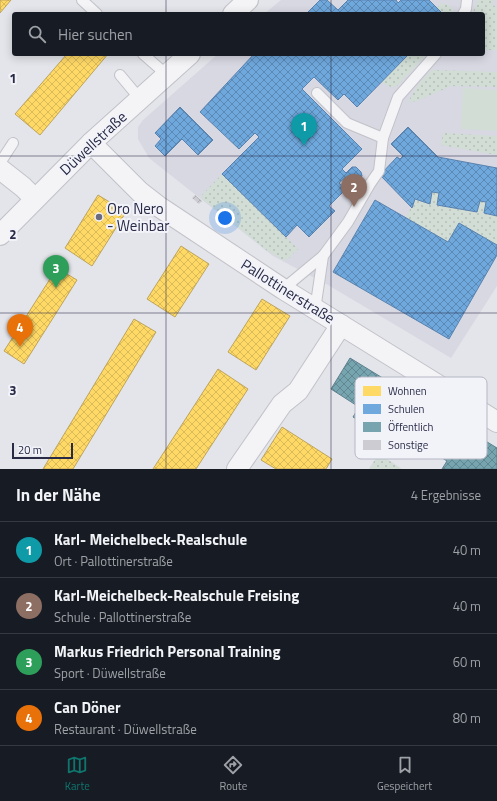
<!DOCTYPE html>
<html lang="de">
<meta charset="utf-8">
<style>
body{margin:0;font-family:"Titillium Web",sans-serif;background:#242831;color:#f1f3f6}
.scale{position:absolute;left:12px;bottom:10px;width:61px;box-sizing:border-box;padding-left:4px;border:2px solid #282a46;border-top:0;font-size:11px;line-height:14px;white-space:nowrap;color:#282a46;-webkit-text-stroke:3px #f2f3f9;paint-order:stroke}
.you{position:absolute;left:225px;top:218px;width:14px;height:14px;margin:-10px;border:3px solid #fff;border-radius:50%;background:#1a73e8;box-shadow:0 0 0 6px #1a73e833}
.badge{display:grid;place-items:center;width:26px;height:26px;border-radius:50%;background:#0f766e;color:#fff;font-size:13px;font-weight:700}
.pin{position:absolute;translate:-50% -33px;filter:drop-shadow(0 1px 2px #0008)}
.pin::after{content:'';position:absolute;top:21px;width:14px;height:12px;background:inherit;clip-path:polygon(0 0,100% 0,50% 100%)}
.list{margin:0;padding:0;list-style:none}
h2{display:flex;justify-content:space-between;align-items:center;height:52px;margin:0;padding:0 16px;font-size:17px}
h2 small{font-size:13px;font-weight:400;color:#9ea1a6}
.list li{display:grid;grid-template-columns:26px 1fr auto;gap:12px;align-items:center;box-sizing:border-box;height:56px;padding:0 16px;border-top:1px solid #363941}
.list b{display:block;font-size:15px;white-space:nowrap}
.list p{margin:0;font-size:13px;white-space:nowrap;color:#9ea1a6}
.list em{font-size:13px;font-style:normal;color:#9ea1a6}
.icon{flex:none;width:22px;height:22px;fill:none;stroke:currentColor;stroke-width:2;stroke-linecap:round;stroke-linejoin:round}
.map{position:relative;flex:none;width:497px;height:469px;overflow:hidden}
.search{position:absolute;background:#171b24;box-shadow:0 2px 10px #0003;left:12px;right:12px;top:12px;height:44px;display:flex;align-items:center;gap:10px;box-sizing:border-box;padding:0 14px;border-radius:4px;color:#9ea1a6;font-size:15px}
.sheet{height:276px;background:#171b24}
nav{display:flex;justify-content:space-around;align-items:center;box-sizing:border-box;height:56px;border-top:1px solid #363941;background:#171b24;font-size:11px;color:#9ea1a6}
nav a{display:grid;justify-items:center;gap:2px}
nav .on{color:#0f766e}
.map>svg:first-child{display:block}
.built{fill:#d7d8e2}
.green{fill:url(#green-dots)}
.pitch{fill:#d1ddd5}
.homes{fill:url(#homes-cross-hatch);stroke:#bea45c}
.schools{fill:url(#schools-cross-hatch);stroke:#5a82af}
.public{fill:url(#public-cross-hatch);stroke:#5f8090}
.building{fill:url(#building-cross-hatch)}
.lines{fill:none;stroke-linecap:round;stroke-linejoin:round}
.service-casing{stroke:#c1c2c8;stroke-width:12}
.minor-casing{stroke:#c1c2c8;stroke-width:22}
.service{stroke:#f4f4f7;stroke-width:10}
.minor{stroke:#f4f4f7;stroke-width:20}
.grid{fill:none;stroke:#282a46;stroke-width:1;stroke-opacity:0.55}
.poi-dot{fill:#6a6b7f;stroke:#f2f3f9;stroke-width:1.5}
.labels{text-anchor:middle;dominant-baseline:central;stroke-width:4;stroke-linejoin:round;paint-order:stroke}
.street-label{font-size:15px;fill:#282a46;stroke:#f2f3f9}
.poi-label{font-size:15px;fill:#282a46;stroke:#f2f3f9;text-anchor:start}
.key{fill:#f2f3f9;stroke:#b5b7c3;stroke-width:1}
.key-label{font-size:11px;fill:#282a46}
.grid-label{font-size:13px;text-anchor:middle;font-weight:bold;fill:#282a46;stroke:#f2f3f9;stroke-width:4;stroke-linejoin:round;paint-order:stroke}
</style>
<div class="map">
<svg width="497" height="469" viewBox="0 0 497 469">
<defs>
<pattern id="green-dots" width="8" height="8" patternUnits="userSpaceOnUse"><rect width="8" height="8" fill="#d1ddd5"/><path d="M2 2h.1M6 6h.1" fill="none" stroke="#b3beb8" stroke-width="1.8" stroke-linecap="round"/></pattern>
<pattern id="homes-cross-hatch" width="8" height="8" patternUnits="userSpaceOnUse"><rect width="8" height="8" fill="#ffd966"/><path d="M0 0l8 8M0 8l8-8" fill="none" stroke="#dbba5a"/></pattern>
<pattern id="schools-cross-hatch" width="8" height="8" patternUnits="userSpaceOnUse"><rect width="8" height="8" fill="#6fa8dc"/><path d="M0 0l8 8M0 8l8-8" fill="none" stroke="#5b89b4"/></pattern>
<pattern id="public-cross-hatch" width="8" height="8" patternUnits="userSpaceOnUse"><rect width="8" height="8" fill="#76a5af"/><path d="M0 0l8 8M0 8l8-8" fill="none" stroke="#618790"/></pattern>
<pattern id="building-cross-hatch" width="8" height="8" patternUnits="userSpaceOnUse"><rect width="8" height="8" fill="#ccccd2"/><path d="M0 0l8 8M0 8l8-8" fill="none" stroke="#afafb6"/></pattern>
</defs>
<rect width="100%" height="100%" fill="#e4e5ea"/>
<!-- built -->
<path class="built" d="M 281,0 L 497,0 L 497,286 L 451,358 L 328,285 L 273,256 L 149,158 L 138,139 L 138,127 L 143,120 L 218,54 L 483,54 L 483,14 L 264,14 Z"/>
<!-- green -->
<g class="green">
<path d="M 478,0 L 494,0 L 492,5 L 497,7 L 497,50 L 483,50 L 483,14 L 472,14 Z"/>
<path d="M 441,4 C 448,3 453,8 455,14 L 443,14 L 437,8 Z"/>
<path d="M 409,54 L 427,54 L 397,86 C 391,89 387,85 381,82 Z"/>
<path d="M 432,70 L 497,72 L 497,87 L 451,86 L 417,101 L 408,102 L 419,83 Z"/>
<path d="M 443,133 L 497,136 L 497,155 L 441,145 Z"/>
<path d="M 222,174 L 298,249 L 288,259 L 283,260 L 266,250 L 200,197 Z"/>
<path d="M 432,192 L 439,193 L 437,205 L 477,212 L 480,201 L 486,202 L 484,213 L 497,216 L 497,245 L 448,242 L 406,218 L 415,199 L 429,204 Z"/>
<path d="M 378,455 L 381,455 L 402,469 L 369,469 Z"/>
</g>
<!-- pitch -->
<path class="pitch" d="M 463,88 L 497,90 L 497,131 L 461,129 Z"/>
<!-- homes -->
<g class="homes">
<path d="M 0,0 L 11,0 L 0,13 Z"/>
<path d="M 67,54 L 108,54 L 40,135 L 15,114 Z"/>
<path d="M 98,195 L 126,212 L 92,266 L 65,248 Z"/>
<path d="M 181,246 L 209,264 L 175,317 L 147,299 Z"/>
<path d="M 57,268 L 77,280 L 24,364 L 4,351 Z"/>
<path d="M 262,299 L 290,316 L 256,370 L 228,352 Z"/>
<path d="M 134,319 L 156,332 L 73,469 L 43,469 Z"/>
<path d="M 218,369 L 248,389 L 196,469 L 153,469 Z"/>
<path d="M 282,427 L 332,459 L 326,469 L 276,469 L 261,460 Z"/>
</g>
<!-- schools -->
<g class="schools">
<path d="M 320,0 L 327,0 L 338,10 L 348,0 L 396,0 L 398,3 L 401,0 L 429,0 L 443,14 L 306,14 Z"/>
<path d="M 254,54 L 409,54 L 357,107 L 344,94 L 338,100 L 314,77 L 302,89 L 362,149 L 342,169 L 346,173 L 352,167 L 356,167 L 361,172 L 362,176 L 356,183 L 351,183 L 346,177 L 339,183 L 346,189 L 329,206 L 335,211 L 309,237 L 297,225 L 286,237 L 222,174 L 259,137 L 255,133 L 239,149 L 200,112 Z"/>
<path d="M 180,107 L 213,140 L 198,155 L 182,139 L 165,156 L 155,146 L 161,139 L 155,133 Z"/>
<path d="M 408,127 L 438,157 L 497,168 L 497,216 L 484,213 L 486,202 L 480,201 L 477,212 L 437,205 L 439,193 L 432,192 L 430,204 L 415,199 L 412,208 L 380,175 L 397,157 L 400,159 L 403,156 L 391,144 Z"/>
<path d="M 375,200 L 448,242 L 459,223 L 497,245 L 497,255 L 449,339 L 333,272 Z"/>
</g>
<!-- public -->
<path class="public" d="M 350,358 L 497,448 L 497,469 L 442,469 L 447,461 L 391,426 L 382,440 L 361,427 L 363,423 L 353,417 L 359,407 L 331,389 Z"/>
<!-- building -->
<path class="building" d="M 195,195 L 202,201 L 199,204 L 192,198 Z"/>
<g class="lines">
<defs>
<g id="service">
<path d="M 82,0 L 97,14"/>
<path d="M 463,14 L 466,9 L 467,0"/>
<path d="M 143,54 L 167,75"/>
<path d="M 120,75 L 140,99"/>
<path d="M 317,93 L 347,123 L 383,138"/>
<path d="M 0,163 L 13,143"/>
<path d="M 283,289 L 323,256"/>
<path d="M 315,310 L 323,256 L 348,222 L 370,184 L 379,171 L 383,138 L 398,97 L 436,54"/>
</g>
<g id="minor">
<path d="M 233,14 L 248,0"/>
<path d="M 91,143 L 140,192 L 158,206 L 283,289 L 438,385 L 497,422"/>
<path d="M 0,169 L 23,187 L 35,199"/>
<path d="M 0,235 L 91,143 L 190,54"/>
<path d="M 237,469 L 282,404 L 298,391 L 341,325"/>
</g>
</defs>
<!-- service casing -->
<use href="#service" class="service-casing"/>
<!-- minor casing -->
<use href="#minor" class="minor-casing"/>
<!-- service -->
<use href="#service" class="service"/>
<!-- minor -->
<use href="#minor" class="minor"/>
</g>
<!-- grid -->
<path class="grid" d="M 166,0 L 166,14M 331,0 L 331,14M 166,54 L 166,469M 331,54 L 331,469M 0,156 L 497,156M 0,313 L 497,313"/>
<!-- markers -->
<circle class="poi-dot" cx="99" cy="217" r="4"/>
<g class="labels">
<!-- street labels -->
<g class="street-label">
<text transform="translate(93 143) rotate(-43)">Düwellstraße</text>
<text transform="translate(288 291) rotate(32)">Pallottinerstraße</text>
</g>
<!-- poi labels -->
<g class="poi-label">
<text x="107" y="208">Oro Nero<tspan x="107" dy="17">- Weinbar</tspan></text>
</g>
</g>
<!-- legend -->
<rect x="355" y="377" width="132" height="82" rx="6" class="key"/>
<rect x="363" y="386" width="18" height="10" fill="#ffd966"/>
<rect x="363" y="404" width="18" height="10" fill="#6fa8dc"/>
<rect x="363" y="422" width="18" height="10" fill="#76a5af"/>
<rect x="363" y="440" width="18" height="10" fill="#ccccd2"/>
<g class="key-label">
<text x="388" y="395">Wohnen</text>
<text x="388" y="413">Schulen</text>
<text x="388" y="431">Öffentlich</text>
<text x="388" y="449">Sonstige</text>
</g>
<g class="grid-label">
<text x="13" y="83">1</text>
<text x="13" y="239">2</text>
<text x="13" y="395">3</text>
</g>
</svg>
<div class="scale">20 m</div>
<div class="you"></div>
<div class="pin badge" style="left:304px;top:146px;background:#0f9aa8">1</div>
<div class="pin badge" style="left:354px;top:207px;background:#8d6e63">2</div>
<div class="pin badge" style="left:56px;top:288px;background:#2e9e5b">3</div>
<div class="pin badge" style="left:20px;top:347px;background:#e8710a">4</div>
<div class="search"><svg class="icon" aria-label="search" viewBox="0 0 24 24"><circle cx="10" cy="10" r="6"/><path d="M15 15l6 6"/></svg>Hier suchen</div>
</div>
<section class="sheet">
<h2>In der Nähe<small>4 Ergebnisse</small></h2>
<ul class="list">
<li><span class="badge" style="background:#0f9aa8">1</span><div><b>Karl- Meichelbeck-Realschule</b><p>Ort · Pallottinerstraße</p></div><em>40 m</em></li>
<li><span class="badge" style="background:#8d6e63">2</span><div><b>Karl-Meichelbeck-Realschule Freising</b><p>Schule · Pallottinerstraße</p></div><em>40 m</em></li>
<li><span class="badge" style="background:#2e9e5b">3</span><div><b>Markus Friedrich Personal Training</b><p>Sport · Düwellstraße</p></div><em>60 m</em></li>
<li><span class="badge" style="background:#e8710a">4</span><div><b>Can Döner</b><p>Restaurant · Düwellstraße</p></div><em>80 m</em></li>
</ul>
</section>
<nav>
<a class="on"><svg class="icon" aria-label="map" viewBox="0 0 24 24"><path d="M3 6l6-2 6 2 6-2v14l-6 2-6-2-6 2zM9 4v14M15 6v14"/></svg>Karte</a>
<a><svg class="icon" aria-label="directions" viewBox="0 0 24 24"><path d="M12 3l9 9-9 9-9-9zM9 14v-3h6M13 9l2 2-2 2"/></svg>Route</a>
<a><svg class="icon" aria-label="saved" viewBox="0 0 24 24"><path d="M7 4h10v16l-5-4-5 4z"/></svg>Gespeichert</a>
</nav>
